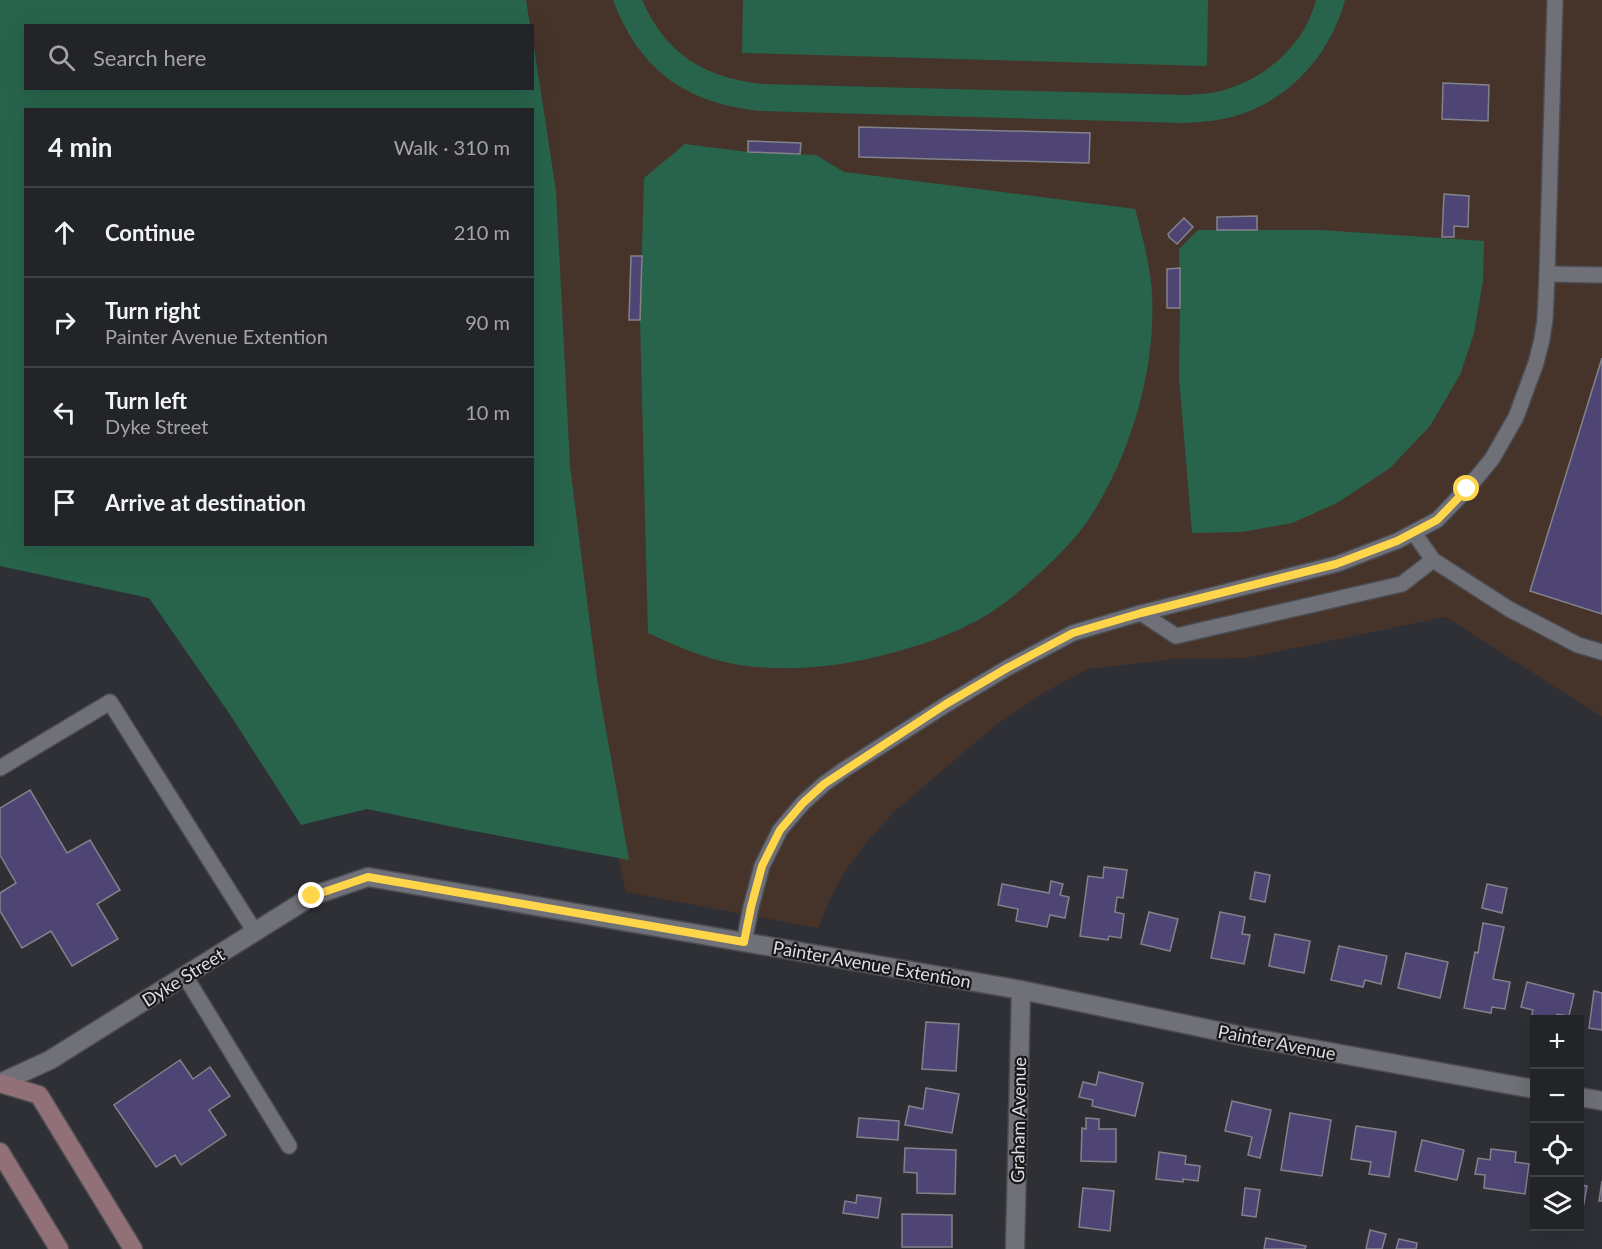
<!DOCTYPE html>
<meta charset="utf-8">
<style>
body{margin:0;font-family:Lato,sans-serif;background:#2f3034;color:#f1f3f6}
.controls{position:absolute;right:18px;bottom:18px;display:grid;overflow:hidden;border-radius:0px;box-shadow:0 6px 24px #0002}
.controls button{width:54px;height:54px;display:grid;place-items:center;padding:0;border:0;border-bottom:2px solid #404145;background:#232428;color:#f1f3f6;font:30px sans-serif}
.stop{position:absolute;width:18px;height:18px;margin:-14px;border:4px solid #ffd54a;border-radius:50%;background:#fff}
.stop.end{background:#ffd54a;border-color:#fff;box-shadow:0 2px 6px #0008}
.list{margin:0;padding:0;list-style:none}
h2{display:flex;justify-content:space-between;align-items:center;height:78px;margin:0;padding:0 24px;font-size:26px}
h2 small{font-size:20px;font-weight:400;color:#a3a4a8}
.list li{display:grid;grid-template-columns:39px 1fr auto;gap:18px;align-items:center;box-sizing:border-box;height:90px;padding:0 24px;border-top:2px solid #404145}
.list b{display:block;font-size:22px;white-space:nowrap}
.list p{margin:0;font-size:20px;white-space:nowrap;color:#a3a4a8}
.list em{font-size:20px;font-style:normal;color:#a3a4a8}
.icon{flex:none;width:33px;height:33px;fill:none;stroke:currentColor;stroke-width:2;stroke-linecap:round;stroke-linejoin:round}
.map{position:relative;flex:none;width:1602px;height:1249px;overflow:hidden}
.search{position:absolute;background:#232428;box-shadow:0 6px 24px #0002;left:24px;top:24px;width:510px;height:66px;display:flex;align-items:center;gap:15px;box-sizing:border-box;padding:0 21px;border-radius:0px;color:#a3a4a8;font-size:22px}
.panel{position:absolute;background:#232428;box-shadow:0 6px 24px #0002;left:24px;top:108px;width:510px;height:438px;border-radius:0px}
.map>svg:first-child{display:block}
.education{fill:#46342b}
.green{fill:#28644c;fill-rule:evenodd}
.building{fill:#4e4575;stroke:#83828a;stroke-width:1.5}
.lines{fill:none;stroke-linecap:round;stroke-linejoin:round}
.lane-casing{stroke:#4b4c51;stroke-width:18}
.street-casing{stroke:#4b4c51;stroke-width:21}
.secondary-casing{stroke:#4b4c51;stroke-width:21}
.lane{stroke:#707178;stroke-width:15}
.street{stroke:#707178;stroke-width:18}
.secondary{stroke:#927077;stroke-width:18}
.route{stroke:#ffd54a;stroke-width:8}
.labels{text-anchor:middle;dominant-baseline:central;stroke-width:4.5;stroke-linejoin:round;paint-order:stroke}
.street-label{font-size:18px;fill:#dfdfe3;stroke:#18191b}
</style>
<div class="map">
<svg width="1602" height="1249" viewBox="0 0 1602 1249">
<rect width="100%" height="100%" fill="#2f3036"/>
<!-- education -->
<path class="education" d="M 520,0 L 1602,0 L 1602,717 L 1446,617 L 1245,658 L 1175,659 L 1088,669 L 1045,692 L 997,724 L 896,810 L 870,838 L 845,871 L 831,897 L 818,928 L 626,892 L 600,781 L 533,88 L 532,26 L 523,25 Z"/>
<!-- green -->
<g class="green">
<path d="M 0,0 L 526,0 L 530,25 L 26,26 L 26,88 L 532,88 L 533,41 L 556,191 L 570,466 L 597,679 L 629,860 L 463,829 L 367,809 L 301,825 L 229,713 L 149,598 L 0,566 ZM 26,110 L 532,110 L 532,544 L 26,544 Z"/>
<path d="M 613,0 L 642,0 C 666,54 703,77 761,84 L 1186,95 C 1200,94 1214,94 1227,89 C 1269,76 1305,43 1316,0 L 1345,0 C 1330,55 1290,100 1235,116 C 1218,121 1201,122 1184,123 L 760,111 C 686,103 640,71 613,0 Z"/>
<path d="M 743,0 L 1208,0 L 1207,66 L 742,53 Z"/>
<path d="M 685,144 L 748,152 L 816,155 L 844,172 L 1135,209 C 1142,235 1151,268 1152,294 C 1156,371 1130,458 1087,522 C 1073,542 1049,565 1031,581 C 1013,597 993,613 972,623 C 948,636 921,645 895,652 C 843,667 787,673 734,664 C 704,658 676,646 648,633 L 640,320 L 644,178 Z"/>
<path d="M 1198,230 L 1321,230 L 1484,241 L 1483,281 L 1474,333 L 1460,375 L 1430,426 L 1390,468 L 1337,503 L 1292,523 L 1242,532 L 1192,533 L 1179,378 L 1180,308 L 1179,249 Z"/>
</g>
<!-- building -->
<g class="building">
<path d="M 1443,83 L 1489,85 L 1488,121 L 1442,119 Z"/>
<path d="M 859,127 L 1090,133 L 1089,163 L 859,157 Z"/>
<path d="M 748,141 L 801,143 L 800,154 L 748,152 Z"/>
<path d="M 1444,194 L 1469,196 L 1468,227 L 1454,226 L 1454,237 L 1442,237 Z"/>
<path d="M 1257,216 L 1257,230 L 1217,230 L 1217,217 Z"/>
<path d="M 1184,218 L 1193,227 L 1177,244 L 1169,237 L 1168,234 Z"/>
<path d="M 631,256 L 642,256 L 640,320 L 629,320 Z"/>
<path d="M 1180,268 L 1180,308 L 1167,308 L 1167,269 Z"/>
<path d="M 1602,358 L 1602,614 L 1530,591 Z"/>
<path d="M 30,790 L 67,853 L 90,840 L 120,890 L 97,904 L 118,939 L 72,966 L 51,931 L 22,948 L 0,911 L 0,893 L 16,883 L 0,855 L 0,808 Z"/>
<path d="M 1104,867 L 1127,870 L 1123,898 L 1117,897 L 1115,912 L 1124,914 L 1121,938 L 1109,936 L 1108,940 L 1080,936 L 1088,876 L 1103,878 Z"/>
<path d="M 1255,872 L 1270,875 L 1265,902 L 1250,899 Z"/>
<path d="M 1051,881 L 1063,884 L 1060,895 L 1069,897 L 1065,918 L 1050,915 L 1047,927 L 1016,921 L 1018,909 L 998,905 L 1002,884 L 1049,893 Z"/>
<path d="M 1487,884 L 1507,888 L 1502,913 L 1482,908 Z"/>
<path d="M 1149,912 L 1178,919 L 1170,951 L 1141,944 Z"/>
<path d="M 1220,912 L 1245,917 L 1242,934 L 1250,935 L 1244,964 L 1211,958 Z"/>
<path d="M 1483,923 L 1504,927 L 1493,979 L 1510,982 L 1505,1009 L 1492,1007 L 1491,1013 L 1464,1008 L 1475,952 L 1478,953 Z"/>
<path d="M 1275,934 L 1310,941 L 1304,973 L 1269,966 Z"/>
<path d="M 1339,946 L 1387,956 L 1381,984 L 1365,980 L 1363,987 L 1331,980 Z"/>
<path d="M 1406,953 L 1448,962 L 1440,998 L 1398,988 Z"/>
<path d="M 1527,982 L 1574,994 L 1569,1016 L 1557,1014 L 1555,1020 L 1539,1020 L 1531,1018 L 1533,1010 L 1521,1007 Z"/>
<path d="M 1594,991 L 1602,993 L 1602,1030 L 1589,1028 Z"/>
<path d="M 926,1022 L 959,1024 L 956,1071 L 922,1069 Z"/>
<path d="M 180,1060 L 193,1079 L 210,1067 L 230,1096 L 209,1110 L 226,1135 L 181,1165 L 175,1155 L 156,1167 L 114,1105 Z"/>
<path d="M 1099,1072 L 1143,1083 L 1135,1116 L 1092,1106 L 1093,1100 L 1079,1097 L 1083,1082 L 1096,1085 Z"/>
<path d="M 926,1088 L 959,1094 L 952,1133 L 905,1125 L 909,1106 L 923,1109 Z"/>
<path d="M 1232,1101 L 1271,1110 L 1260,1158 L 1248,1155 L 1252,1137 L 1225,1131 Z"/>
<path d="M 1290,1113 L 1331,1120 L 1322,1176 L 1281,1170 Z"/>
<path d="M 859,1118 L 899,1121 L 898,1140 L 857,1137 Z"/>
<path d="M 1086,1118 L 1099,1119 L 1099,1129 L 1116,1129 L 1116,1162 L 1081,1161 L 1082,1128 L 1086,1129 Z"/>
<path d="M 1356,1126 L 1396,1132 L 1389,1177 L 1369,1174 L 1371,1162 L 1351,1159 Z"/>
<path d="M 1422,1140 L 1464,1150 L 1457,1180 L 1415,1171 Z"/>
<path d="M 905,1148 L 956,1150 L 955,1194 L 917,1193 L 917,1173 L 904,1172 Z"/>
<path d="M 1491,1149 L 1516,1152 L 1515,1162 L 1529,1164 L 1525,1194 L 1484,1188 L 1485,1175 L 1475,1174 L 1478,1158 L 1490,1160 Z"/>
<path d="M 1159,1152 L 1186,1156 L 1185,1164 L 1200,1166 L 1198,1181 L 1183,1179 L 1183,1182 L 1156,1179 Z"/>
<path d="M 1602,1181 L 1602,1201 L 1599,1201 Z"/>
<path d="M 1580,1185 L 1587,1186 L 1583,1208 L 1580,1207 Z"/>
<path d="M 1083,1188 L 1114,1191 L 1110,1231 L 1079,1227 Z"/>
<path d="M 1245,1188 L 1260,1190 L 1256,1217 L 1242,1215 Z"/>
<path d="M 857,1195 L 881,1198 L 878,1218 L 843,1213 L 845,1201 L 856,1203 Z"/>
<path d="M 902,1214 L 952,1215 L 952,1247 L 902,1247 Z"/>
<path d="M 1370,1230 L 1386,1234 L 1382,1249 L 1366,1249 Z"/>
<path d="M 1266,1238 L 1306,1246 L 1305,1249 L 1264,1249 Z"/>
<path d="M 1399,1239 L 1417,1243 L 1416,1249 L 1396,1249 Z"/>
</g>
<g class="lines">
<defs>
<g id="lane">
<path d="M 1547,274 L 1602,275"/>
<path d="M 1414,533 L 1433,560 L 1509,609 L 1578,645 L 1602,652"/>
<path d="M 1141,613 L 1176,636 L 1402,584 L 1433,560"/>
<path d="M 0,768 L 110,702 L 255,932"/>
<path d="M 744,942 L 751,907 L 762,866 L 780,830 L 803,803 L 824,784 L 845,769 L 947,704 L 1007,668 L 1073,633 L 1141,613 L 1337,564 L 1397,541 L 1437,520 L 1467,489 L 1492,459 L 1516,417 L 1536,363 L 1542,339 L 1545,319 L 1547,274 L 1555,0"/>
<path d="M 185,976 L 289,1146"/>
</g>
<g id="street">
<path d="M 0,1083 L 50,1060 L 312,896 L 368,877 L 1021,990 L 1247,1037 L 1534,1089"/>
<path d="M 1580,1097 L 1602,1101"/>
<path d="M 1015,1249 L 1021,990"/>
</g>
<g id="secondary">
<path d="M 0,1083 L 39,1095 L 133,1249"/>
<path d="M 0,1152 L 59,1249"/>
</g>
</defs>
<!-- lane casing -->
<use href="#lane" class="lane-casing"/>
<!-- street casing -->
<use href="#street" class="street-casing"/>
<!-- secondary casing -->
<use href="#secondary" class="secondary-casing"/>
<!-- lane -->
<use href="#lane" class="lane"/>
<!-- street -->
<use href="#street" class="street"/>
<!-- secondary -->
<use href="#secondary" class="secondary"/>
</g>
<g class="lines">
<!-- route -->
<path class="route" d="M 312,896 L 368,877 L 744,942 L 751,907 L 762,866 L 780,830 L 803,803 L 824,784 L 946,704 L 1007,668 L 1073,633 L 1141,613 L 1336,564 L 1397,541 L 1437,520 L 1467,489"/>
</g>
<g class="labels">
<!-- street labels -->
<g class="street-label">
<text transform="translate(872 964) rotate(10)">Painter Avenue Extention</text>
<text transform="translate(183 977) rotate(-32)">Dyke Street</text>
<text transform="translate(1277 1042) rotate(11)">Painter Avenue</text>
<text transform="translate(1018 1120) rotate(-89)">Graham Avenue</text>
</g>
</g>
</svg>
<div class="controls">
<button>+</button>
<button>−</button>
<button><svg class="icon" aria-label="locate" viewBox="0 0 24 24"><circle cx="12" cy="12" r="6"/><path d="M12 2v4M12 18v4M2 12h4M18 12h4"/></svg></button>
<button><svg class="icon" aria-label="layers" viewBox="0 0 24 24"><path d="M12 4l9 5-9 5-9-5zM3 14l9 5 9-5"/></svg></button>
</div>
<div class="stop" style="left:1467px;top:489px"></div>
<div class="stop end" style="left:312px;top:896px"></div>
<div class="search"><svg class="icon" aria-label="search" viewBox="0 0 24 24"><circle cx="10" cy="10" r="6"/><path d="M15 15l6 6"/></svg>Search here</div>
<section class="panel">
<h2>4 min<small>Walk · 310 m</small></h2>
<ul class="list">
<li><svg class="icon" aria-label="ahead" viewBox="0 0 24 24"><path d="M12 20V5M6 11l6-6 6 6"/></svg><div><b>Continue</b></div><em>210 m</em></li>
<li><svg class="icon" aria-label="right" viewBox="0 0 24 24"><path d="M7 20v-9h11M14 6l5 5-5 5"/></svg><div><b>Turn right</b><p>Painter Avenue Extention</p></div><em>90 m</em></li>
<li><svg class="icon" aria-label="left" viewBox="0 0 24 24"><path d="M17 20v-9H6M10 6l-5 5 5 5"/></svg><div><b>Turn left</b><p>Dyke Street</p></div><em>10 m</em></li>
<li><svg class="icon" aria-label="arrive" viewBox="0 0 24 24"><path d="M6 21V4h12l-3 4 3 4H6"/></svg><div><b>Arrive at destination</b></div></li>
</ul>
</section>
</div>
